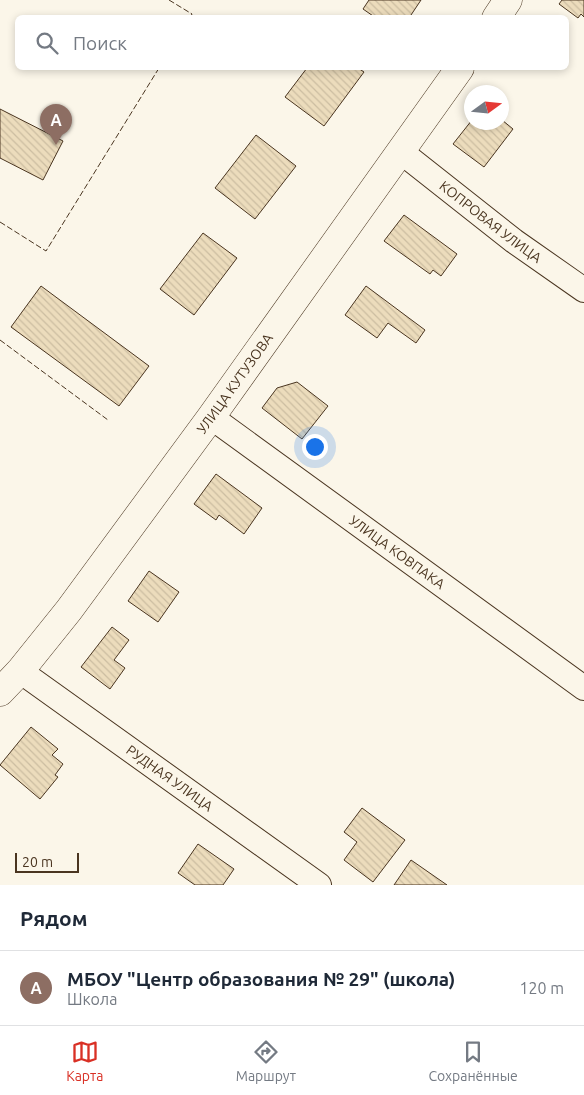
<!DOCTYPE html>
<html lang="ru">
<meta charset="utf-8">
<style>
body{margin:0;font-family:Ubuntu,sans-serif;background:#f2f2f3;color:#1f2937}
.compass{position:absolute;left:464px;top:85px;width:45px;height:45px;border-radius:50%;background:#fff;box-shadow:0 2px 8px #0003;rotate:75deg}
.scale{position:absolute;left:15px;bottom:12px;width:64px;box-sizing:border-box;padding-left:5px;border:2px solid #4a3520;border-top:0;font-size:14px;line-height:18px;white-space:nowrap;color:#4a3520;-webkit-text-stroke:4px #fbf6e9;paint-order:stroke}
.you{position:absolute;left:314px;top:446px;width:18px;height:18px;margin:-12px;border:4px solid #fff;border-radius:50%;background:#1a73e8;box-shadow:0 0 0 8px #1a73e833}
.badge{display:grid;place-items:center;width:32px;height:32px;border-radius:50%;background:#d93025;color:#fff;font-size:16px;font-weight:700}
.pin{position:absolute;translate:-50% -41px;filter:drop-shadow(0 1px 2px #0008)}
.pin::after{content:'';position:absolute;top:26px;width:18px;height:15px;background:inherit;clip-path:polygon(0 0,100% 0,50% 100%)}
.list{margin:0;padding:0;list-style:none}
h2{display:flex;justify-content:space-between;align-items:center;height:65px;margin:0;padding:0 20px;font-size:21px}
h2 small{font-size:16px;font-weight:400;color:#747a83}
.list li{display:grid;grid-template-columns:32px 1fr auto;gap:15px;align-items:center;box-sizing:border-box;height:75px;padding:0 20px;border-top:1px solid #e0e1e3}
.list b{display:block;font-size:19px;white-space:nowrap}
.list p{margin:0;font-size:16px;white-space:nowrap;color:#747a83}
.list em{font-size:16px;font-style:normal;color:#747a83}
.icon{flex:none;width:28px;height:28px;fill:none;stroke:currentColor;stroke-width:2;stroke-linecap:round;stroke-linejoin:round}
.map{position:relative;flex:none;width:584px;height:885px;overflow:hidden}
.search{position:absolute;background:#fff;box-shadow:0 2px 8px #0003;left:15px;right:15px;top:15px;height:55px;display:flex;align-items:center;gap:12px;box-sizing:border-box;padding:0 18px;border-radius:8px;color:#747a83;font-size:19px}
.sheet{height:140px;background:#fff}
nav{display:flex;justify-content:space-around;align-items:center;box-sizing:border-box;height:70px;border-top:1px solid #e0e1e3;background:#fff;font-size:14px;color:#747a83}
nav a{display:grid;justify-items:center;gap:2px}
nav .on{color:#d93025}
.map>svg:first-child{display:block}
.building{fill:url(#building-back-hatch);stroke:#4a3520}
.lines{fill:none;stroke-linecap:round;stroke-linejoin:round}
.minor-casing{stroke:#4a3520;stroke-width:26}
.major-casing{stroke:#4a3520;stroke-width:29}
.minor{stroke:#fbf6e9;stroke-width:24}
.major{stroke:#fbf6e9;stroke-width:28}
.fence{stroke:#4a3520;stroke-width:1;stroke-dasharray:6 2.5;stroke-linecap:butt}
.labels{text-anchor:middle;dominant-baseline:central;stroke-width:4;stroke-linejoin:round;paint-order:stroke}
.street-label{font-size:14px;fill:#4a3520;stroke:#fbf6e9}
</style>
<div class="map">
<svg width="584" height="885" viewBox="0 0 584 885">
<defs>
<pattern id="building-back-hatch" width="6" height="6" patternUnits="userSpaceOnUse" patternTransform="scale(1.25)"><rect width="6" height="6" fill="#ecdcbc"/><path d="M-1 5l2 2M0 0l6 6M5-1l2 2" fill="none" stroke="#ccbda1"/></pattern>
</defs>
<rect width="100%" height="100%" fill="#fbf6e9"/>
<!-- building -->
<g class="building">
<path d="M 369,0 L 421,0 L 409,18 L 376,18 L 363,9 Z"/>
<path d="M 562,0 L 584,0 L 584,17 L 581,14 L 578,18 L 559,4 Z"/>
<path d="M 307,68 L 358,68 L 364,72 L 324,126 L 285,97 Z"/>
<path d="M 0,109 L 63,141 L 43,180 L 0,158 Z"/>
<path d="M 472,120 L 472,122 L 502,122 L 502,120 L 513,129 L 484,167 L 453,144 Z"/>
<path d="M 256,135 L 296,166 L 255,219 L 215,188 Z"/>
<path d="M 404,215 L 457,254 L 441,276 L 433,270 L 430,274 L 384,241 Z"/>
<path d="M 203,233 L 237,258 L 194,315 L 160,289 Z"/>
<path d="M 41,286 L 149,366 L 119,406 L 11,327 Z"/>
<path d="M 366,286 L 425,330 L 416,343 L 388,323 L 377,338 L 345,315 Z"/>
<path d="M 297,382 L 328,406 L 302,439 L 262,408 L 277,388 Z"/>
<path d="M 216,474 L 262,508 L 244,534 L 219,515 L 216,520 L 194,504 Z"/>
<path d="M 149,571 L 179,592 L 158,622 L 128,601 Z"/>
<path d="M 112,627 L 129,640 L 114,660 L 125,668 L 110,689 L 81,667 Z"/>
<path d="M 31,727 L 58,749 L 52,755 L 63,764 L 55,775 L 58,777 L 40,799 L 0,765 Z"/>
<path d="M 362,808 L 405,840 L 373,882 L 344,860 L 357,842 L 344,832 Z"/>
<path d="M 198,844 L 234,869 L 223,885 L 195,885 L 178,873 Z"/>
<path d="M 411,860 L 447,885 L 394,885 Z"/>
</g>
<g class="lines">
<defs>
<g id="minor">
<path id="s1" d="M 400,151 L 514,241 L 584,290"/>
<path id="s2" d="M 211,417 L 584,688"/>
<path id="s3" d="M 20,671 L 319,885"/>
</g>
<g id="major">
<path d="M 496,18 L 508,0"/>
<path id="s4" d="M 0,692 L 20,671 L 69,610 L 211,417 L 460,68"/>
</g>
</defs>
<!-- minor casing -->
<use href="#minor" class="minor-casing"/>
<!-- major casing -->
<use href="#major" class="major-casing"/>
<!-- minor -->
<use href="#minor" class="minor"/>
<!-- major -->
<use href="#major" class="major"/>
<!-- fence -->
<g class="fence">
<path d="M 169,0 L 192,14 L 190,18"/>
<path d="M 0,222 L 46,251 L 159,68"/>
<path d="M 0,340 L 108,420"/>
</g>
</g>
<g class="labels">
<!-- street labels -->
<g class="street-label">
<text stroke="none"><textPath href="#s1" startOffset="115">КОПРОВАЯ УЛИЦА</textPath></text>
<text stroke="none"><textPath href="#s4" startOffset="388">УЛИЦА КУТУЗОВА</textPath></text>
<text stroke="none"><textPath href="#s2" startOffset="230">УЛИЦА КОВПАКА</textPath></text>
<text stroke="none"><textPath href="#s3" startOffset="184">РУДНАЯ УЛИЦА</textPath></text>
</g>
</g>
</svg>
<svg class="compass" viewBox="-18 -18 36 36"><path d="M0-13l5 13h-10z" fill="#e53935"/><path d="M0 13l5-13h-10z" fill="#747a83"/></svg>
<div class="scale">20 m</div>
<div class="you"></div>
<div class="pin badge" style="left:56px;top:145px;background:#8d6e63">A</div>
<div class="search"><svg class="icon" aria-label="search" viewBox="0 0 24 24"><circle cx="10" cy="10" r="6"/><path d="M15 15l6 6"/></svg>Поиск</div>
</div>
<section class="sheet">
<h2>Рядом<small></small></h2>
<ul class="list">
<li><span class="badge" style="background:#8d6e63">A</span><div><b>МБОУ &quot;Центр образования № 29&quot; (школа)</b><p>Школа</p></div><em>120 m</em></li>
</ul>
</section>
<nav>
<a class="on"><svg class="icon" aria-label="map" viewBox="0 0 24 24"><path d="M3 6l6-2 6 2 6-2v14l-6 2-6-2-6 2zM9 4v14M15 6v14"/></svg>Карта</a>
<a><svg class="icon" aria-label="directions" viewBox="0 0 24 24"><path d="M12 3l9 9-9 9-9-9zM9 14v-3h6M13 9l2 2-2 2"/></svg>Маршрут</a>
<a><svg class="icon" aria-label="saved" viewBox="0 0 24 24"><path d="M7 4h10v16l-5-4-5 4z"/></svg>Сохранённые</a>
</nav>
